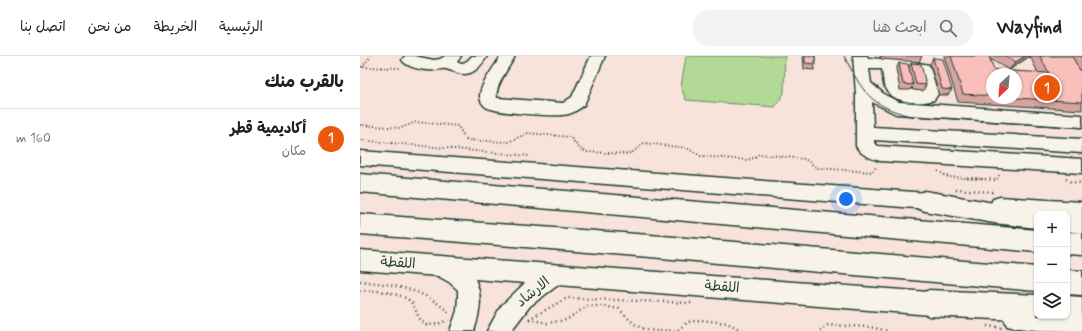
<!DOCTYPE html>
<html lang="ar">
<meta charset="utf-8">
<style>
body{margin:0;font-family:Mynerve,"Playpen Sans Arabic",sans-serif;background:#f2f2f2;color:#202124;direction:rtl}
.controls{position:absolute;right:12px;bottom:12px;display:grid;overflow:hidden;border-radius:8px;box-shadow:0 1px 3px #0004}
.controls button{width:36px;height:36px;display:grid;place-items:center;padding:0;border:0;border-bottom:1px solid #e0e0e0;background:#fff;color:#202124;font:20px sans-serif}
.compass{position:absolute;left:626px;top:12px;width:36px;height:36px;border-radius:50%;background:#fff;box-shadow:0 1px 3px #0004;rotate:206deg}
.you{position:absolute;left:486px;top:143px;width:14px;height:14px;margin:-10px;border:3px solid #fff;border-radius:50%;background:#1a73e8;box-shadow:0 0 0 6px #1a73e833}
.badge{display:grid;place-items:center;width:26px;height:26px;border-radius:50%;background:#ea580c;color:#fff;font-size:13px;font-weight:700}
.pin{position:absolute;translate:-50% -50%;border:2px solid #fff;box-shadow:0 1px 4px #0006}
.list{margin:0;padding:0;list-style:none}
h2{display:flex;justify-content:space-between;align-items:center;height:52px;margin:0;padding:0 16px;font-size:17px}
h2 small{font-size:13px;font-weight:400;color:#757577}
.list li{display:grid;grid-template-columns:26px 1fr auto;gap:12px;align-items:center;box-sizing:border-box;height:60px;padding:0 16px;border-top:1px solid #e0e0e0}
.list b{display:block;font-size:15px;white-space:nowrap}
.list p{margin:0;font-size:13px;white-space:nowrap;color:#757577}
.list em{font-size:13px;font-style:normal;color:#757577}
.icon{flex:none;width:22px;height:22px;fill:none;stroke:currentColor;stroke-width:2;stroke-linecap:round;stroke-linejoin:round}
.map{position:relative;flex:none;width:722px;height:275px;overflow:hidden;direction:ltr}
header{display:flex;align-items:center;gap:24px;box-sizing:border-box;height:56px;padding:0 20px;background:#fff;border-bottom:1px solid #e0e0e0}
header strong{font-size:19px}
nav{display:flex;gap:22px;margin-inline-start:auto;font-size:14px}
.search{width:280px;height:36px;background:#f2f2f2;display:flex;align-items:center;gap:10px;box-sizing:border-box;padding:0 14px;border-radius:16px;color:#757577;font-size:15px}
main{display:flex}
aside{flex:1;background:#fff}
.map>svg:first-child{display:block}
.green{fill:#b2d995;stroke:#688b64}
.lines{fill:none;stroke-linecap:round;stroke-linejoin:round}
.minor-casing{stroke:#1f3d34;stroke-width:3}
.major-casing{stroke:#1f3d34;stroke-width:3}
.path-far1{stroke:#1f3d34;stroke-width:2;stroke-dasharray:1 2.5;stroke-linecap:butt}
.path{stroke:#1f3d34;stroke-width:2.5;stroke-dasharray:1 3.5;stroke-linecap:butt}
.minor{fill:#f7f3e8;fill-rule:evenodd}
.major{fill:#f7f3e8;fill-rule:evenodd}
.tram{stroke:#1f3d34;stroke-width:1}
.wall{fill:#d8a4a1;stroke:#1f3d34;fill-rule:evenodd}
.shaded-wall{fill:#b08683;stroke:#1f3d34}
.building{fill:#fbbfbb;stroke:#1f3d34}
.labels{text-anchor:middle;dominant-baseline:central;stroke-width:3.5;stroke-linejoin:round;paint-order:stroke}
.street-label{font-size:14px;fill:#1f3d34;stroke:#f7f3e8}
</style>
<header>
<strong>Wayfind</strong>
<div class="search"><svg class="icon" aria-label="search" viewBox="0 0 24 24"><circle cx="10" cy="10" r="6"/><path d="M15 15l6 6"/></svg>ابحث هنا</div>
<nav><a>الرئيسية</a><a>الخريطة</a><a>من نحن</a><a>اتصل بنا</a></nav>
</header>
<main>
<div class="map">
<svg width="722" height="275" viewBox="0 0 722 275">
<rect width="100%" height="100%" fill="#f8e3da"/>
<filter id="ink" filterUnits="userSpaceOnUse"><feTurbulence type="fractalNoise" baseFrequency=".025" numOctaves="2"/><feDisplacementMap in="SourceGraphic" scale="8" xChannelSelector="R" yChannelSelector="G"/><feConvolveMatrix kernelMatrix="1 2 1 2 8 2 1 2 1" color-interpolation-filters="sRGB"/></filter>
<g filter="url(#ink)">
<!-- green -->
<path class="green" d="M 326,0 L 425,0 L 424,37 L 415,51 L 326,44 L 321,31 Z"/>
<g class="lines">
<defs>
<g id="minor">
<path d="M 45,0 L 54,0 L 74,4 L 80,3 L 85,0 L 101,0 L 97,6 L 101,8 L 107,5 L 112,0 L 127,0 C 123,7 118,14 110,17 C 100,20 95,15 86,13 C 83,12 78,14 74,14 C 65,15 47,12 42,4 Z"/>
<path d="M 141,0 L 155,0 C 150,10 134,31 137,42 L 203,47 L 212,41 L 231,0 L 245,0 L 224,49 C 218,54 210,59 202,59 C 189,60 135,57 126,51 C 123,49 120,44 120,41 C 119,30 135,10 141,0 Z"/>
<path d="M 493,0 L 507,0 L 508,2 L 549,5 L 569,9 L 578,38 L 574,44 C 560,48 544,47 531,40 L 524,29 L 522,13 L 509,13 L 511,27 L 525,39 L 539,46 L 722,59 L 722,71 L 536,58 L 512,46 L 513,71 L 722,83 L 722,97 L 514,84 L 514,87 L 518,90 L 722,103 L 722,117 L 520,105 C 510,102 501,99 496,90 L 496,37 ZM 537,14 L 557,17 L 561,35 L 542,32 L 540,29 Z"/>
<path d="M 0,95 L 581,138 L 588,140 L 591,146 L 588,152 L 581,154 L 0,109 Z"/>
<path d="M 640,141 L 722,146 L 722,162 L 707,162 L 707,158 L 677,158 L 677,160 L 640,157 L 633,155 L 630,149 L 633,143 Z"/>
<path d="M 0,194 L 569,236 L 583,238 L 591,241 L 594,249 L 591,257 L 583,260 L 198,229 L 170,250 L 151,275 L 127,275 L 141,250 L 165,227 L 115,223 C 123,241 120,256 114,275 L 90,275 L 97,255 L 98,240 L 98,234 L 89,226 L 78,220 L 0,214 Z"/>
<path d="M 655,251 L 677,253 L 677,260 L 707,260 L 707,255 L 722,257 L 722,275 C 698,275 669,275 647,270 L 644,262 L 647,254 Z"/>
</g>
<g id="major">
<path d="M 0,118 L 677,174 L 677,196 L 0,136 Z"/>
<path d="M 565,135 L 634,147 L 677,152 L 685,155 L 687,158 L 677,158 L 677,172 L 634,167 L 565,155 L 557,152 L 554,145 L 557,138 Z"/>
<path d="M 707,155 L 722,157 L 722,199 L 707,198 L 707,176 L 721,177 L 707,175 L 707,158 L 699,158 Z"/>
<path d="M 0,158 L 290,179 L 677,211 L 677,235 L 290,201 L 0,178 Z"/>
<path d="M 707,214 L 722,215 L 722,239 L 707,238 Z"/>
<path d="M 569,234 L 677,239 L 677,260 L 687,260 L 677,265 L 569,260 L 560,256 L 556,247 L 560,238 Z"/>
<path d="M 707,240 L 722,241 L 722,267 L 707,266 L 698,262 L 697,260 L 707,260 Z"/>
</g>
</defs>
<!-- minor casing -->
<use href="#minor" class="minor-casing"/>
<!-- major casing -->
<use href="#major" class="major-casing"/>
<!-- path-far1 -->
<g class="path-far1">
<path d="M 0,11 L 41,12"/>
<path d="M 2,11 L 11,0"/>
<path d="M 0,69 L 41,72 L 56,66 L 98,70 L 106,84 L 148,86 L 168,77 L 210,81 L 220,93 L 227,96 L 267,98 L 273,96 L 284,87 L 327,92 L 341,100 L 387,104 L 394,102 L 399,98 L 445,103 L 457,112 L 512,116 L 517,110"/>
<path d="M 0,84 L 169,100"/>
<path d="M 578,115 L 588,121 L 623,123"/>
<path d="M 637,123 L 640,118"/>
</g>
<!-- path -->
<g class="path">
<path d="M 607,122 L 636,124 L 637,122"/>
<path d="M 706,123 L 711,126 L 722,127"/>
<path d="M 596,133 L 633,136"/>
<path d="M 0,225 C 35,229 64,232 90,258"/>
<path d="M 0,235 C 11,233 43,237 51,246 C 58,255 55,260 66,269 L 78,268 L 88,264"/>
<path d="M 169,263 L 207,242 L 331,247"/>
<path d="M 169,263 L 187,267 L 206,264 L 227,250 L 242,250 L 259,253 L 273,267 L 281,272 L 295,275 L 318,274 L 328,266 L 341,264 L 367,267 L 383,275"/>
<path d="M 627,270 L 642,272"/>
<path d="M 460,275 L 468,269 L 509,271 L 529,275"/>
</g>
<!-- minor -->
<use href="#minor" class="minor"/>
<!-- major -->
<use href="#major" class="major"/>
<!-- tram -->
<path class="tram" d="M 484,0 C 503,36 509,49 550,60 L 722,72"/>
</g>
<!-- wall -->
<g class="wall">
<path d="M 443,0 L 455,0 L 455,8 L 454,14 L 444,13 Z"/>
<path d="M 520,0 L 562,0 L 559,6 L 521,3 Z"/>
<path d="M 584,0 L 722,0 L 722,54 L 598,46 ZM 670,0 L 678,17 L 634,14 L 630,3 L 649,14 ZM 632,18 L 656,42 L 632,42 Z"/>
<path d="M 573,2 L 592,34 L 588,39 L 579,39 L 570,8 Z"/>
<path d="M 539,7 L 549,11 L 551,7 L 566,29 L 563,35 L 553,34 L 552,31 L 550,34 L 540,34 L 536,13 Z"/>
</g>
<!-- shaded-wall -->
<path class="shaded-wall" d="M 665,0 L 670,0 L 649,14 L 656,6 Z"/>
<!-- building -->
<g class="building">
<path d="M 445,0 L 455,0 L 455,8 L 445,7 Z"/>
<path d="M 591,0 L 629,0 L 634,14 L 689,17 L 680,0 L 712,0 L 722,18 L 722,46 L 656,42 L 656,18 L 632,18 L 632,40 L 603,38 Z"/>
<path d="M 645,0 L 665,0 L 656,6 Z"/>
<path d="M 573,2 L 583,3 L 592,34 L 582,33 Z"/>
<path d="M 539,7 L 548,8 L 553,29 L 543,28 Z"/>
<path d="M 551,7 L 561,8 L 566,29 L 556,28 Z"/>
</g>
</g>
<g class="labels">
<!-- street labels -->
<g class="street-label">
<text transform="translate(38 207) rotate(4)">اللقطة</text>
<text transform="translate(362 231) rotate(4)">اللقطة</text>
<text transform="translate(173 236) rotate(-39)">الارشاد</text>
</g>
</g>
</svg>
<div class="controls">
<button>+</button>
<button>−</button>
<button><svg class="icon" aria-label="layers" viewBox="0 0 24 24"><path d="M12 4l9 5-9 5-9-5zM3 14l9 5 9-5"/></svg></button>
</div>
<svg class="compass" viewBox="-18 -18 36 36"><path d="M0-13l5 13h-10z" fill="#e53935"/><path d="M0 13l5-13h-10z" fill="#757577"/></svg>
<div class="you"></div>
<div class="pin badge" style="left:687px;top:32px">1</div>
</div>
<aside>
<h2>بالقرب منك<small></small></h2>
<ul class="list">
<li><span class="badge">1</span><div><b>أكاديمية قطر</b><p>مكان</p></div><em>160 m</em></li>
</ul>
</aside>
</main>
